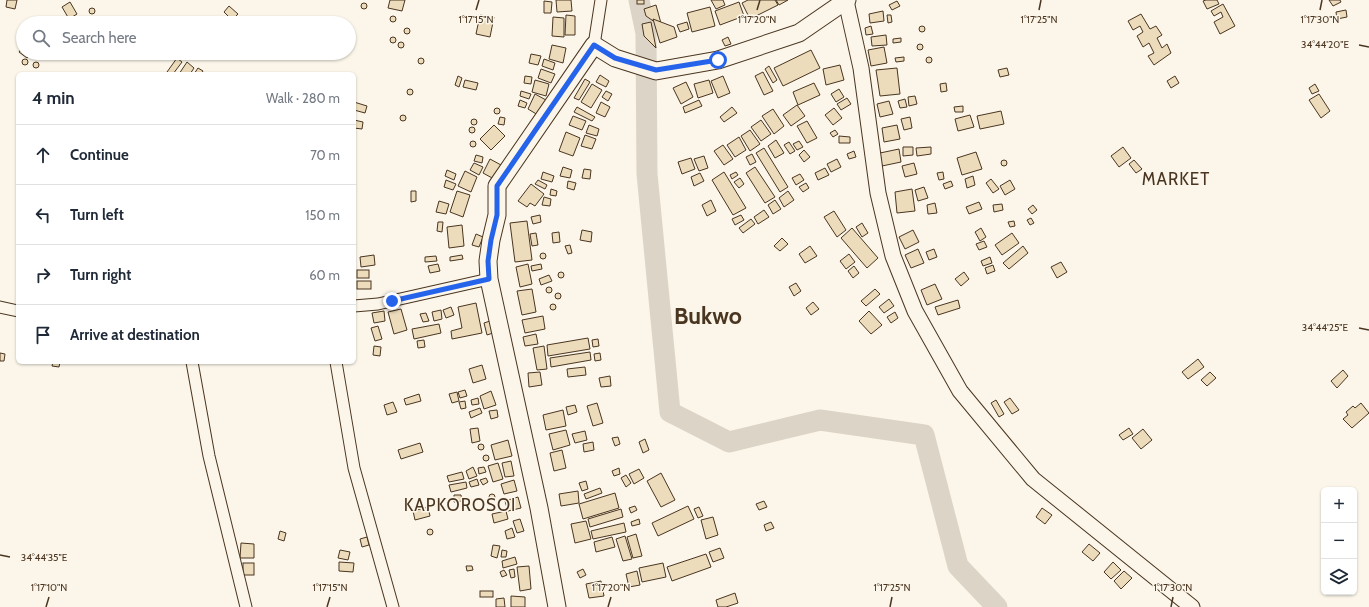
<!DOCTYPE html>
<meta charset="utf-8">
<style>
body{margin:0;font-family:Cabin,sans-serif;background:#f6f6f7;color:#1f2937}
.controls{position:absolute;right:12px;bottom:12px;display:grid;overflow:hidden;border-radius:6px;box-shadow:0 1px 3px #0004}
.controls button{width:36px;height:36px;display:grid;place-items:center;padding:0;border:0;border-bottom:1px solid #e0e1e3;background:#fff;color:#1f2937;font:20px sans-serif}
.stop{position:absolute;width:12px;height:12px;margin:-9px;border:3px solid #2563eb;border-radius:50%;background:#fff}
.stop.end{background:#2563eb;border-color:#fff;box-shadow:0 1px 4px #0008}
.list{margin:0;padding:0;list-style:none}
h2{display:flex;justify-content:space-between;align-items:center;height:52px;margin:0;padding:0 16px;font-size:17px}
h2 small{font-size:13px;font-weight:400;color:#747a83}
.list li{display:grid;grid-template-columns:26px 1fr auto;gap:12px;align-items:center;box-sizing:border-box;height:60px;padding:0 16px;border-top:1px solid #e0e1e3}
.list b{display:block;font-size:15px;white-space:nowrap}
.list em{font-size:13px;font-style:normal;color:#747a83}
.icon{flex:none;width:22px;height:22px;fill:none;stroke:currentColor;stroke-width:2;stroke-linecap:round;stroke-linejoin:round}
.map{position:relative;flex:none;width:1369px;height:607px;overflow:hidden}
.search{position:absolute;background:#fff;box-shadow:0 1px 3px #0004;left:16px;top:16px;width:340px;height:44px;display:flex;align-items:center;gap:10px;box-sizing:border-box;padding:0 14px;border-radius:22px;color:#747a83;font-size:15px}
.panel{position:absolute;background:#fff;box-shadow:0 1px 3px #0004;left:16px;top:72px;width:340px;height:292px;border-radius:6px}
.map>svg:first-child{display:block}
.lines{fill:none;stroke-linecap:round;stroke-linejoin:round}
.river{stroke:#dcd4c6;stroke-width:21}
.building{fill:#ecdcbc;stroke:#4a3520}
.minor-casing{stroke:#4a3520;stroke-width:13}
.secondary-casing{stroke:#4a3520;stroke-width:17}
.primary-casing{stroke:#4a3520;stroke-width:19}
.minor{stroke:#fbf6e9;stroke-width:11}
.secondary{stroke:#fbf6e9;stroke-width:15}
.primary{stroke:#fbf6e9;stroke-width:17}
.route{stroke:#2563eb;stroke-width:5}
.ticks{fill:none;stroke:#4a3520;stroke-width:1.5}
.labels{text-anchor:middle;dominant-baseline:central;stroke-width:3;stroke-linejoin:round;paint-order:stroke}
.quarter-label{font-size:17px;letter-spacing:1px;fill:#4a3520;stroke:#fbf6e9}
.town-label{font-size:23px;font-weight:bold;fill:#4a3520;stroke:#fbf6e9}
.ticks-label{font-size:10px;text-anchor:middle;fill:#4a3520;stroke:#fbf6e9;stroke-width:3;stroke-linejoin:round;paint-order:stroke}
</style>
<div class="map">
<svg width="1369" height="607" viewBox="0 0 1369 607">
<rect width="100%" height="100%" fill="#fbf6e9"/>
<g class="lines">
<!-- river -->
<path class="river" d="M 639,0 L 646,33 L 647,174 L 670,412 L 729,442 L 820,420 L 924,435 L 958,566 L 997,607"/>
</g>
<!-- building -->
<g class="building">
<path d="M 7,0 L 17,0 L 15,9 L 6,7 Z"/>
<path d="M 390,0 L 405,0 L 402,11 L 388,8 Z"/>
<path d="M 556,0 L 571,0 L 572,11 L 557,12 Z"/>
<rect x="637" y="0" width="7" height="4"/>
<path d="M 711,0 L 723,0 L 725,5 L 716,9 Z"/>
<path d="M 748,0 L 775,0 L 778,5 L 750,19 L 742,3 Z"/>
<path d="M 776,0 L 788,0 L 779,5 Z"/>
<path d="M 1206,0 L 1217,0 L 1219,4 L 1207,9 L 1203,1 Z"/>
<path d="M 1329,0 L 1340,0 L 1341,2 L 1333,6 Z"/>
<path d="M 544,1 L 552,2 L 551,13 L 544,13 Z"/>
<path d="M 897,1 L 900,6 L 892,10 L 889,5 Z"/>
<path d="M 70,2 L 77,14 L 69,19 L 62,7 Z"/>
<path d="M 739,2 L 744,16 L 720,25 L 715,11 Z"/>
<circle cx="364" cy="6" r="3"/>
<path d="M 1223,4 L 1235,26 L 1220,34 L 1214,22 L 1223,17 L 1221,12 L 1214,16 L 1211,11 Z"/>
<path d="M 656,5 L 662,27 L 646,16 L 644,9 Z"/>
<path d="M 229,6 L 238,14 L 232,20 L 224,12 Z"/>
<path d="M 710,7 L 715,26 L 692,32 L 687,13 Z"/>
<circle cx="92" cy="11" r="3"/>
<path d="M 1346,10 L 1347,17 L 1337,19 L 1336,12 Z"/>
<path d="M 883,11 L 884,21 L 870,23 L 869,14 Z"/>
<path d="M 1141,14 L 1150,29 L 1156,26 L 1162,35 L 1157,38 L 1162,48 L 1167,44 L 1171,53 L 1154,65 L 1148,56 L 1154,53 L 1149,43 L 1143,47 L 1137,36 L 1143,32 L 1140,26 L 1133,30 L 1128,21 Z"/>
<path d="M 480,15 L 494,17 L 490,37 L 476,34 Z"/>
<path d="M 566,15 L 575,16 L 575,35 L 565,35 Z"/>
<path d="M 887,15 L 891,15 L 892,22 L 888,23 Z"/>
<circle cx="393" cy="19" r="3"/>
<path d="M 553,17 L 564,18 L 564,37 L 552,36 Z"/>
<path d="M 653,19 L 674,27 L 677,37 L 660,43 Z"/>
<path d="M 651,22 L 656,48 L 644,36 L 642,24 Z"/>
<path d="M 687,22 L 689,29 L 680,32 L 677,25 Z"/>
<path d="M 871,26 L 873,34 L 866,35 L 865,28 Z"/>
<circle cx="922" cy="29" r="3"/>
<circle cx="407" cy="31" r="3"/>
<path d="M 886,35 L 887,45 L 872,46 L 871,37 Z"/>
<path d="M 728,37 L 731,44 L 725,46 L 722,40 Z"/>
<circle cx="393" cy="40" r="3"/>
<path d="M 901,38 L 901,42 L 893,43 L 893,39 Z"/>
<circle cx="401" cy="45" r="3"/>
<circle cx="920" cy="47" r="3"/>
<path d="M 552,45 L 566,48 L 563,63 L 549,59 Z"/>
<path d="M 23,47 L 23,53 L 31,53 L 27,58 L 19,52 Z"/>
<path d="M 884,47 L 887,63 L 871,66 L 868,50 Z"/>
<path d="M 811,50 L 820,68 L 783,86 L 774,68 Z"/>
<path d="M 531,54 L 541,56 L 538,65 L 529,63 Z"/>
<path d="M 904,57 L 904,61 L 896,62 L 895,58 Z"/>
<circle cx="929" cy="60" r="3"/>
<path d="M 177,58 L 182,62 L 173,74 L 171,74 L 167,72 Z"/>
<circle cx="421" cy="61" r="3"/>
<path d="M 544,59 L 555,63 L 553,70 L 542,66 Z"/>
<circle cx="25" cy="62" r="3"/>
<path d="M 187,62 L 194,68 L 190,74 L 179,74 Z"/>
<circle cx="36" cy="65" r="3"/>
<path d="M 840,65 L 844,80 L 826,85 L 823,69 Z"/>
<path d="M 769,66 L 777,80 L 773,83 L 765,69 Z"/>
<path d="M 198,68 L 203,71 L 201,74 L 194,74 Z"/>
<path d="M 897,68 L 900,94 L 880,96 L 876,70 Z"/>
<path d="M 1007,68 L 1009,75 L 1000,77 L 998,70 Z"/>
<path d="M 541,69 L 555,74 L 551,83 L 538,78 Z"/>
<path d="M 763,72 L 773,91 L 764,95 L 755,76 Z"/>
<path d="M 600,75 L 609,81 L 606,87 L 596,82 Z"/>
<path d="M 458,76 L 462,78 L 459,87 L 455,85 Z"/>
<path d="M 525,76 L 532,77 L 531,84 L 524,83 Z"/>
<path d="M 723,76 L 730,93 L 718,98 L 711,81 Z"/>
<path d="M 1175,76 L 1179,83 L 1171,88 L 1167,81 Z"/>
<path d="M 585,79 L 590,82 L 579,100 L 574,98 Z"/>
<path d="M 465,80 L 478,83 L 476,90 L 463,87 Z"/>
<path d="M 535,80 L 549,84 L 546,96 L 532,92 Z"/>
<path d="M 709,80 L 713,93 L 698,98 L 694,84 Z"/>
<path d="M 686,82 L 693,97 L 681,104 L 673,88 Z"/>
<path d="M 814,83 L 820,95 L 798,105 L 793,92 Z"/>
<path d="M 946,83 L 947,91 L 941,92 L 940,84 Z"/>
<path d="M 592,84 L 602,90 L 591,108 L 581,102 Z"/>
<path d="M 1315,84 L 1319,91 L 1312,94 L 1309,88 Z"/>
<path d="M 839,89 L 844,97 L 836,102 L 831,94 Z"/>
<circle cx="410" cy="92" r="3"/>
<path d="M 521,91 L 531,94 L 529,99 L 520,96 Z"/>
<path d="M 606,91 L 612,94 L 608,101 L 602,97 Z"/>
<path d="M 535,94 L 546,100 L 538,115 L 528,109 Z"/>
<path d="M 1319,94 L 1330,111 L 1321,118 L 1309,100 Z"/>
<path d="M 915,96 L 917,104 L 909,106 L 908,97 Z"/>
<path d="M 847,98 L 851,104 L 841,110 L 837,104 Z"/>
<path d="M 905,99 L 907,107 L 900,108 L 898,101 Z"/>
<path d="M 520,100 L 527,103 L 525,108 L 518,106 Z"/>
<path d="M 699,100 L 702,106 L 685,113 L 683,107 Z"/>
<path d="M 889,101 L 893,114 L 880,117 L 877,104 Z"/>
<path d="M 354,102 L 367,106 L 365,113 L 354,110 Z"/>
<path d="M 601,102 L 610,107 L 605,117 L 596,113 Z"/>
<path d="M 797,105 L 805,116 L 791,126 L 783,115 Z"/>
<path d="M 963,106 L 963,112 L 955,112 L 954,107 Z"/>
<path d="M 577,107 L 595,117 L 592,121 L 574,112 Z"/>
<path d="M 732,107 L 737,113 L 724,122 L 720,117 Z"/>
<path d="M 834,108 L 842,118 L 833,125 L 825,115 Z"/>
<circle cx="497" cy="111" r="3"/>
<path d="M 773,109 L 784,126 L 774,134 L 762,116 Z"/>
<path d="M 1001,111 L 1004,124 L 980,129 L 977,116 Z"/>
<path d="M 970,115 L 974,127 L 958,131 L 955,119 Z"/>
<circle cx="403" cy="118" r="3"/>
<path d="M 573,116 L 586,121 L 582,130 L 569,125 Z"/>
<path d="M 500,117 L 505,118 L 504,125 L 498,124 Z"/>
<path d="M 910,117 L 912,128 L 904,130 L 901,119 Z"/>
<circle cx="474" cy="122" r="3"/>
<path d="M 354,120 L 363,122 L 362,129 L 354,128 Z"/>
<path d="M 761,120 L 771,134 L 761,141 L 751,127 Z"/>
<path d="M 807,121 L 817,138 L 807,143 L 797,126 Z"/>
<path d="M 494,125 L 505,136 L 491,150 L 480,139 Z"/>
<path d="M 589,125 L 599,129 L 597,136 L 586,133 Z"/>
<path d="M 897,125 L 900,139 L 884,142 L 882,128 Z"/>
<circle cx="472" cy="130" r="3"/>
<path d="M 750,130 L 760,144 L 750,151 L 741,136 Z"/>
<path d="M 835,130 L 838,134 L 833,137 L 830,133 Z"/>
<path d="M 566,132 L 580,138 L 573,156 L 559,151 Z"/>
<path d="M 585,135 L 596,139 L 592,149 L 581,146 Z"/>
<path d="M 839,136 L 850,137 L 850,143 L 839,143 Z"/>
<path d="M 739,137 L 746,150 L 735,157 L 727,145 Z"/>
<path d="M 776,140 L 784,153 L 775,158 L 768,146 Z"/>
<path d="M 799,141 L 803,147 L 797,150 L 793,144 Z"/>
<circle cx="473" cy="144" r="3"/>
<path d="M 789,142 L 795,151 L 790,154 L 784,145 Z"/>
<path d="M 723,145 L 733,159 L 724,165 L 714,151 Z"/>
<path d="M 903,147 L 913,147 L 913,155 L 903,156 Z"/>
<path d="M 931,147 L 931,154 L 917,156 L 916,148 Z"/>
<path d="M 1123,147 L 1131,158 L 1119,167 L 1111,156 Z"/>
<path d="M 764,148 L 788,187 L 780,192 L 756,153 Z"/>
<path d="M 899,149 L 901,162 L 882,166 L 880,153 Z"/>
<path d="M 804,150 L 810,157 L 804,162 L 799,155 Z"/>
<path d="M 854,151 L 856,157 L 849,159 L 847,154 Z"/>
<path d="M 976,152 L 982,169 L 962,175 L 957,158 Z"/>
<path d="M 752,154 L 756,162 L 750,165 L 746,157 Z"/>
<path d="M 476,155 L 483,157 L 482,163 L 474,161 Z"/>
<path d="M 704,156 L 708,168 L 699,171 L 694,159 Z"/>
<path d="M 691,158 L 695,169 L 682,174 L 678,162 Z"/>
<path d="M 490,159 L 501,165 L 494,179 L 483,173 Z"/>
<path d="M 837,159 L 841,167 L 831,172 L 827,164 Z"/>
<path d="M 1134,160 L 1142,169 L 1136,173 L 1129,164 Z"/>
<circle cx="1004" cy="163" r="3"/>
<path d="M 474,163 L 483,167 L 479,175 L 470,170 Z"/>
<path d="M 914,163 L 917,174 L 905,177 L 902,166 Z"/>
<path d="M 563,167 L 572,170 L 570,178 L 560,176 Z"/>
<path d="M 755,167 L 775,197 L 765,203 L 746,173 Z"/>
<path d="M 825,168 L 829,175 L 818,180 L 815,173 Z"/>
<path d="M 584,169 L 591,170 L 590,179 L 582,178 Z"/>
<path d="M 447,170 L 456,174 L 454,180 L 445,176 Z"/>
<path d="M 465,171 L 477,177 L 471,192 L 458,186 Z"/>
<path d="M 543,172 L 554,176 L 552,182 L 541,179 Z"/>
<path d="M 724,172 L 746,208 L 733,215 L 712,180 Z"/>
<path d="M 736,172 L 738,175 L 732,179 L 730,175 Z"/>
<path d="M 943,172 L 944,179 L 939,180 L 937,173 Z"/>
<path d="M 700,173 L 704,181 L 694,186 L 691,177 Z"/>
<path d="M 800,174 L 804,180 L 796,185 L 792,178 Z"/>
<path d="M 973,176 L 975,185 L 967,188 L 965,179 Z"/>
<path d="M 740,178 L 744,184 L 739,188 L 734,182 Z"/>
<path d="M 991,179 L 999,189 L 993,193 L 986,183 Z"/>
<path d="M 446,180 L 456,184 L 453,190 L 444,187 Z"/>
<path d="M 538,180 L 547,185 L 545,189 L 535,184 Z"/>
<path d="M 1010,180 L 1015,189 L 1005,195 L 1000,186 Z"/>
<path d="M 568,181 L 576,183 L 574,190 L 567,188 Z"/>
<path d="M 951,181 L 953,186 L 945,189 L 943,184 Z"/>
<path d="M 806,183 L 809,188 L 803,192 L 799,187 Z"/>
<path d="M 531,184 L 544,194 L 535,206 L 530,203 L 527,207 L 518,201 Z"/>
<path d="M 924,187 L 928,198 L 918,201 L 915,190 Z"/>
<path d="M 551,189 L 557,191 L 556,196 L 550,195 Z"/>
<path d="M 912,189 L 915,211 L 897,213 L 895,192 Z"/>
<path d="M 411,191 L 416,191 L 416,201 L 411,202 Z"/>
<path d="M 457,191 L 470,195 L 463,217 L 450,212 Z"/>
<path d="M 788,191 L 794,200 L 784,207 L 779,198 Z"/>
<path d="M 544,197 L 551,199 L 550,206 L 542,205 Z"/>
<path d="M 711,200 L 716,211 L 707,216 L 702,205 Z"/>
<path d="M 775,200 L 781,209 L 773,214 L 768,205 Z"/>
<path d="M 439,201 L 449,204 L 446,214 L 436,212 Z"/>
<path d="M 979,202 L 982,209 L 969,214 L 966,207 Z"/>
<path d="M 935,203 L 937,213 L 928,214 L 927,205 Z"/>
<path d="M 1002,204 L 1003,210 L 994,212 L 993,205 Z"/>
<path d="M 1033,205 L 1037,210 L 1032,214 L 1028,209 Z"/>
<path d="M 764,210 L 769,217 L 758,224 L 754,217 Z"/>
<path d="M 834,211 L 846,230 L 837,237 L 824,217 Z"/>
<path d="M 540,215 L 541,222 L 533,224 L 531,217 Z"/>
<path d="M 741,215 L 744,220 L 735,225 L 732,219 Z"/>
<path d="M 1031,218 L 1034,223 L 1030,225 L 1027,220 Z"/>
<path d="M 751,219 L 755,224 L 743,233 L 739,228 Z"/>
<path d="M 527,221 L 532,260 L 515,262 L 510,223 Z"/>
<path d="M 1014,221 L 1015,226 L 1010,227 L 1008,222 Z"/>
<path d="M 438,222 L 443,222 L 442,232 L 437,231 Z"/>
<path d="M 862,223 L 868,233 L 862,237 L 856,227 Z"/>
<path d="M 462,225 L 464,246 L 449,248 L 447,227 Z"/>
<path d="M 852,228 L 878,258 L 867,268 L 841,238 Z"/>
<path d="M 981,228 L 986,237 L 980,241 L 975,232 Z"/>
<path d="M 582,230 L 592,232 L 591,242 L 580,240 Z"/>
<path d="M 913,230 L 919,242 L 905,249 L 899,237 Z"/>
<path d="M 559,232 L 560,242 L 553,243 L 552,233 Z"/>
<path d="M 536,233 L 538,245 L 532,246 L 530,234 Z"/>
<path d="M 1012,233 L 1019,243 L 1002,255 L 995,245 Z"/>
<path d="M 476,234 L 483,237 L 479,247 L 472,245 Z"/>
<path d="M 782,238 L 788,244 L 780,251 L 774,246 Z"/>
<path d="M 984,241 L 987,247 L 979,250 L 976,244 Z"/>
<path d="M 570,245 L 572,253 L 568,254 L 565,246 Z"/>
<path d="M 810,246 L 817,256 L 805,263 L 799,254 Z"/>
<path d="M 1023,246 L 1028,253 L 1009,269 L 1003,263 Z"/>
<path d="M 918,249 L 924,263 L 911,268 L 905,255 Z"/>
<path d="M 934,249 L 937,257 L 929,260 L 926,252 Z"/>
<circle cx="543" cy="256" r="3"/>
<path d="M 849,254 L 855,262 L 846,269 L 840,261 Z"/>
<path d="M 374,255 L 375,265 L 361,267 L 360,257 Z"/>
<path d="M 462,255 L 463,259 L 450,261 L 450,257 Z"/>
<path d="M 436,256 L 437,261 L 425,262 L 425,257 Z"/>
<path d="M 990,257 L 992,263 L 983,266 L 981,261 Z"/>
<path d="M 1061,262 L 1067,272 L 1057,278 L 1051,267 Z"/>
<path d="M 438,264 L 440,271 L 430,273 L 428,266 Z"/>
<path d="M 528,264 L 532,284 L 520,287 L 516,267 Z"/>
<path d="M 541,264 L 542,269 L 532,271 L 531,266 Z"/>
<path d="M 993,265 L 995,271 L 987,274 L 985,268 Z"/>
<path d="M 854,266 L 859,273 L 853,278 L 848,271 Z"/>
<rect x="357" y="270" width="12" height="8"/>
<path d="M 964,272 L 969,279 L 961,286 L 955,279 Z"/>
<circle cx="561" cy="275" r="3"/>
<path d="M 549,275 L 552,281 L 541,285 L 539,279 Z"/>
<rect x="357" y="281" width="14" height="8"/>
<path d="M 796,283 L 801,291 L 794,296 L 789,287 Z"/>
<path d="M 935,284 L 942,299 L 927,305 L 921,290 Z"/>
<circle cx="549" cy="290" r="3"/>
<path d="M 532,289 L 536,312 L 522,315 L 517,291 Z"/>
<path d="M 875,289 L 880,294 L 866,306 L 861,301 Z"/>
<circle cx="558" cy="296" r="3"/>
<path d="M 889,299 L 894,306 L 884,313 L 879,307 Z"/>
<path d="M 958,300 L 960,308 L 938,315 L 935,307 Z"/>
<path d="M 813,302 L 819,309 L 811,315 L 806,308 Z"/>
<path d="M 476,303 L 482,333 L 452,339 L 451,331 L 462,328 L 458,307 Z"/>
<circle cx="553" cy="307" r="3"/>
<path d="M 451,307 L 454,315 L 446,318 L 443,310 Z"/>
<path d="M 401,309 L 407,330 L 394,334 L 388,312 Z"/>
<path d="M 441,310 L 442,319 L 434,321 L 432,312 Z"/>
<path d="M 384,311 L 385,321 L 374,323 L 372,313 Z"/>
<path d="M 869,311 L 882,325 L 871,334 L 859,321 Z"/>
<path d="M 895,312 L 898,318 L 891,323 L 887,317 Z"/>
<path d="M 426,313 L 429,321 L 423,322 L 420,314 Z"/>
<path d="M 543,316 L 545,329 L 525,333 L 522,320 Z"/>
<path d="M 493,320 L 496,332 L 487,335 L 484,323 Z"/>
<path d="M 439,324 L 441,333 L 414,339 L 412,329 Z"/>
<path d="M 378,326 L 382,339 L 375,341 L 371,328 Z"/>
<path d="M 536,334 L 538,344 L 525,346 L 523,337 Z"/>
<path d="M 588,338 L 590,349 L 548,356 L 547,345 Z"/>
<path d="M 598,339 L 599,346 L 593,347 L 592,340 Z"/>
<path d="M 424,340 L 425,347 L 418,348 L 417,341 Z"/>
<path d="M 374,346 L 381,347 L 380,356 L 373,355 Z"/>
<path d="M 544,346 L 547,369 L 537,370 L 533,348 Z"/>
<path d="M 590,352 L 591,360 L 551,367 L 550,358 Z"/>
<path d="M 0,353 L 5,354 L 4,361 L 0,361 Z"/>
<path d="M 600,353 L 601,360 L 595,361 L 594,354 Z"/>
<path d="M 1198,359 L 1204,367 L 1188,379 L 1182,372 Z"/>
<path d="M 53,362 L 60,362 L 59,367 L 52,366 Z"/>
<path d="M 482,365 L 486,379 L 473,383 L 469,369 Z"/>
<path d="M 585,367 L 586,375 L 568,377 L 567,369 Z"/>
<path d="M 1343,370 L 1348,376 L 1337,388 L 1331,381 Z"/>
<path d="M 540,372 L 542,385 L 529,387 L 528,373 Z"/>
<path d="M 1210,372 L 1216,378 L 1207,386 L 1201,380 Z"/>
<path d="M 610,376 L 611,386 L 601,387 L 599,378 Z"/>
<path d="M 465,390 L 467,396 L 460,398 L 458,392 Z"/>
<path d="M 491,391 L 496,405 L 484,409 L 480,396 Z"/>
<path d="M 457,392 L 459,401 L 452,403 L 449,394 Z"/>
<path d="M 419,394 L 421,401 L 406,405 L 404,399 Z"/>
<path d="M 478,398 L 479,404 L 472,405 L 471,400 Z"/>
<path d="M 1010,398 L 1019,410 L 1012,414 L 1004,402 Z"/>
<path d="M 996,400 L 1004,414 L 999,417 L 991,403 Z"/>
<path d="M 465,401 L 466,408 L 461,409 L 459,402 Z"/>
<path d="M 393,402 L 397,412 L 387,415 L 384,405 Z"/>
<path d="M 597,403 L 603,423 L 593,426 L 587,406 Z"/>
<path d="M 1361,403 L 1369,413 L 1352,428 L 1343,419 L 1348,415 L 1346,412 L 1353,406 L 1355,408 Z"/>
<path d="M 575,405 L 577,412 L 568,415 L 566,407 Z"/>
<path d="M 480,408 L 482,413 L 471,418 L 469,412 Z"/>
<path d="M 497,410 L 498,417 L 491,419 L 489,411 Z"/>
<path d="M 563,410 L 566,426 L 546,430 L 543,415 Z"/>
<path d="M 478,428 L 480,441 L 472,443 L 470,429 Z"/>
<path d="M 1129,428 L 1133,434 L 1123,440 L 1119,435 Z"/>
<path d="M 1143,429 L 1152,440 L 1141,449 L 1132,438 Z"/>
<path d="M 566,430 L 570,445 L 553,450 L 549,434 Z"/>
<path d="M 585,431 L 587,440 L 575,443 L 572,434 Z"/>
<path d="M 618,437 L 620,444 L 615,446 L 612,438 Z"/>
<path d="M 645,439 L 649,450 L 643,453 L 639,442 Z"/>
<path d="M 508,440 L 512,456 L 495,460 L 491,445 Z"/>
<path d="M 593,442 L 594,450 L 584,452 L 583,444 Z"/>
<path d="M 420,443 L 423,452 L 401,459 L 398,450 Z"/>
<circle cx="481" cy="447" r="3"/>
<path d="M 562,450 L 566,468 L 554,471 L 550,453 Z"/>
<circle cx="486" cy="458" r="3"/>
<path d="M 511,461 L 514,476 L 505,477 L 502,463 Z"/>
<path d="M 498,463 L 503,479 L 493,482 L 488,466 Z"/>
<path d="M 473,467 L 477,476 L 469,479 L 466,471 Z"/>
<path d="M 484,467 L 486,472 L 479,474 L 478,468 Z"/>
<path d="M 619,468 L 620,474 L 614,476 L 612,471 Z"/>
<path d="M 639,469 L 644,478 L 634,484 L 629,474 Z"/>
<path d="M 462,472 L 464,479 L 449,482 L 447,476 Z"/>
<path d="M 661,473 L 675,500 L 661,507 L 647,481 Z"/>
<path d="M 626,475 L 631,483 L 626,487 L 621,478 Z"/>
<path d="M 486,478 L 488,482 L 483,485 L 480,480 Z"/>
<path d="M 477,479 L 479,485 L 471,487 L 469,482 Z"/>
<path d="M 514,480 L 517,491 L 504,494 L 501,484 Z"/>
<path d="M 586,481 L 588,489 L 582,491 L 579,483 Z"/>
<path d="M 466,482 L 467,488 L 451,492 L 449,485 Z"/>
<path d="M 600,488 L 602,493 L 586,499 L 584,494 Z"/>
<path d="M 578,491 L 579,503 L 561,506 L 559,494 Z"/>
<path d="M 615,493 L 619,508 L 583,519 L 579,504 Z"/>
<circle cx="492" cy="497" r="3"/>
<path d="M 454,495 L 461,495 L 462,501 L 454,502 Z"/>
<path d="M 518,497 L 521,508 L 508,511 L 505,501 Z"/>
<path d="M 764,501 L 767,507 L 759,510 L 756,504 Z"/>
<path d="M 635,506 L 637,510 L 631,513 L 629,508 Z"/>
<path d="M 688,506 L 694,519 L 658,536 L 652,523 Z"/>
<path d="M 428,507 L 430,516 L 415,520 L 413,511 Z"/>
<path d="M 699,507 L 703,516 L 698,518 L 694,509 Z"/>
<path d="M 1042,508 L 1052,515 L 1045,524 L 1036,517 Z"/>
<path d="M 621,509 L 623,517 L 590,527 L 588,519 Z"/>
<path d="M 506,511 L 508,519 L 494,523 L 492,514 Z"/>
<path d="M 713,517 L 718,535 L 706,539 L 701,520 Z"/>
<path d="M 520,519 L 524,531 L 517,533 L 513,521 Z"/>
<path d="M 639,519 L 640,524 L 632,526 L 631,522 Z"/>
<path d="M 586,521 L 591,539 L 575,543 L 571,524 Z"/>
<path d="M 771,522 L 774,528 L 766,531 L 764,525 Z"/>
<path d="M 624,523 L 626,532 L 593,539 L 591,531 Z"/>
<path d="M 512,528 L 515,537 L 507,539 L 505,531 Z"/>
<circle cx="430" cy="532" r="3"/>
<path d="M 280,531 L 286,533 L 284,541 L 278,539 Z"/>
<path d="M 636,534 L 642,556 L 633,558 L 627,537 Z"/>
<path d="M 625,536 L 632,559 L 623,561 L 616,539 Z"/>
<path d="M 367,537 L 369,545 L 362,547 L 360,539 Z"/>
<path d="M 612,537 L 615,547 L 596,552 L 594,542 Z"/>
<path d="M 241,543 L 254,544 L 254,558 L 240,558 Z"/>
<path d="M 1089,544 L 1100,553 L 1093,561 L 1082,552 Z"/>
<path d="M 493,545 L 500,546 L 497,558 L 491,556 Z"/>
<path d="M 720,548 L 724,558 L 713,562 L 709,552 Z"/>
<path d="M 340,550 L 350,552 L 348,560 L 338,558 Z"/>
<path d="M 502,550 L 507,551 L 506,557 L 501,557 Z"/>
<path d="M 706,554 L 711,567 L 672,581 L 667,567 Z"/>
<path d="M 515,557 L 517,564 L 503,568 L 502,561 Z"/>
<path d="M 339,562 L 354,563 L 353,572 L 339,571 Z"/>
<path d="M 1113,562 L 1121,570 L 1111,579 L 1104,572 Z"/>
<rect x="243" y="563" width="11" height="12"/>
<path d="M 663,563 L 666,577 L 642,582 L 639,568 Z"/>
<path d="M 466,566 L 472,566 L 473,570 L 467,571 Z"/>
<path d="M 529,566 L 531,589 L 520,591 L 517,567 Z"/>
<path d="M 514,569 L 515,577 L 511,578 L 509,570 Z"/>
<path d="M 583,569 L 586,575 L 580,578 L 577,572 Z"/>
<path d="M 504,570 L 507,575 L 502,577 L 500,572 Z"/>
<path d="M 637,571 L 640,585 L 629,587 L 626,574 Z"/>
<path d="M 1124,571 L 1132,578 L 1121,589 L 1114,581 Z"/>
<path d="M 601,581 L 604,596 L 589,598 L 586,584 Z"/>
<rect x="480" y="591" width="13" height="6"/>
<path d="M 735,593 L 738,603 L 726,607 L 718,607 L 716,600 Z"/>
<path d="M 511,596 L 525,597 L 525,607 L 511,607 Z"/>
<path d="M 504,598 L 505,607 L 496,607 L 496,599 Z"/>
</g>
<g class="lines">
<defs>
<g id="minor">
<path d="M 594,45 L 601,0"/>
<path d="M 354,306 L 378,304 L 489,279"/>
<path d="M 0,307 L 18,311"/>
<path d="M 192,362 L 209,456 L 246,607"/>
<path d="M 336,362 L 354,468 L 393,607"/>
</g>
<path id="secondary" d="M 846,1 L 861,68 L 878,193 L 893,256 L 915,311 L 960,391 L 1033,479 L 1192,607"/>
<path id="primary" d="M 557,607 L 539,508 L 489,279 L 488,261 L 491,240 L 497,215 L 497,186 L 594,45 L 615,58 L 656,71 L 718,60 L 799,33 L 847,0"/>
</defs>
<!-- minor casing -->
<use href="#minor" class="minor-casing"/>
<!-- secondary casing -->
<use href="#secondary" class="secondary-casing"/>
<!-- primary casing -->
<use href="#primary" class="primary-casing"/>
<!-- minor -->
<use href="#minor" class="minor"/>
<!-- secondary -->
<use href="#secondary" class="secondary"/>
<!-- primary -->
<use href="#primary" class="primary"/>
</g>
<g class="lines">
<!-- route -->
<path class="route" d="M 392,301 L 489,279 L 488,261 L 491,240 L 497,215 L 497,186 L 594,45 L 615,58 L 656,70 L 718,60"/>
</g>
<!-- ticks -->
<path class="ticks" d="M 476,10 L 479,0M 757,10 L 760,0M 1039,10 L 1041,0M 1320,10 L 1322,0M 1359,45 L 1369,47M 1359,328 L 1369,330M 0,555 L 10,557M 46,607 L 49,597M 327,607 L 330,597M 608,607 L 611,597M 890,607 L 892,597M 1171,607 L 1173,597"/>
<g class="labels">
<!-- quarter labels -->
<g class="quarter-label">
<text x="1176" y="179">MARKET</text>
<text x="460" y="505">KAPKOROSOI</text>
</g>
<!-- town labels -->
<g class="town-label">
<text x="708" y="316">Bukwo</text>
</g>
</g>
<g class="ticks-label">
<text x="476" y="23">1°17'15"N</text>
<text x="757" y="23">1°17'20"N</text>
<text x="1039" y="23">1°17'25"N</text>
<text x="1320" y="23">1°17'30"N</text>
<text x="1325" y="48">34°44'20"E</text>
<text x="1325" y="331">34°44'25"E</text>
<text x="44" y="561">34°44'35"E</text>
<text x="49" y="591">1°17'10"N</text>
<text x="330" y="591">1°17'15"N</text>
<text x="611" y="591">1°17'20"N</text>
<text x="892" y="591">1°17'25"N</text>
<text x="1173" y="591">1°17'30"N</text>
</g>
</svg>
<div class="controls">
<button>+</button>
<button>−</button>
<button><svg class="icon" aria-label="layers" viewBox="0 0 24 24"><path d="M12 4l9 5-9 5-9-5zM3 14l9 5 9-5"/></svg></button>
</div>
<div class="stop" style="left:718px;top:60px"></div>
<div class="stop end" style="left:392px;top:301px"></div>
<div class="search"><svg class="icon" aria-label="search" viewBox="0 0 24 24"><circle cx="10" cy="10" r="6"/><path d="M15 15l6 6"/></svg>Search here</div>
<section class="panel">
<h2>4 min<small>Walk · 280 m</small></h2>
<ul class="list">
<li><svg class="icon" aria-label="ahead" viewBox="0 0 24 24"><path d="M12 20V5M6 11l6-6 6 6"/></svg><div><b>Continue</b></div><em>70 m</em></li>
<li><svg class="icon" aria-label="left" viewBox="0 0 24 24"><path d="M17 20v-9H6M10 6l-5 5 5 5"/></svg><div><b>Turn left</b></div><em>150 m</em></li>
<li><svg class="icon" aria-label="right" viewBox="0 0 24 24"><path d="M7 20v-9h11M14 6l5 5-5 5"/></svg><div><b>Turn right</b></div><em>60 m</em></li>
<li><svg class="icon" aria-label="arrive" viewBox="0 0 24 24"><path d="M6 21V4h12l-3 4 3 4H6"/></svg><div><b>Arrive at destination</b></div></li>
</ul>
</section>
</div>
